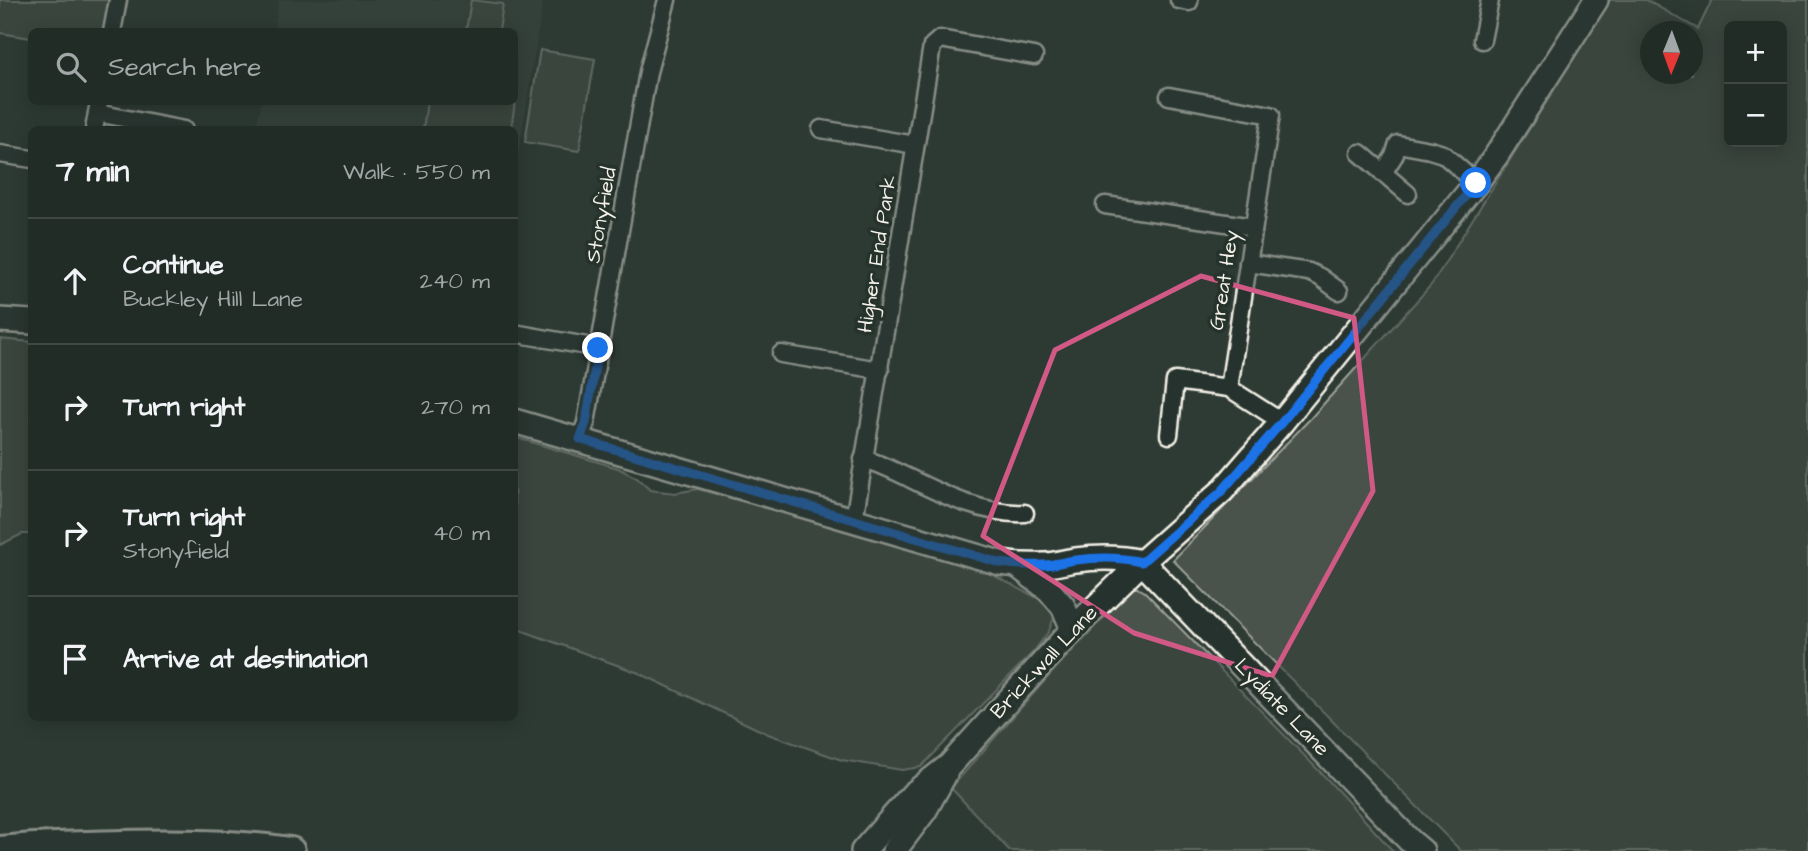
<!DOCTYPE html>
<meta charset="utf-8">
<style>
body{margin:0;font-family:"Architects Daughter",sans-serif;background:#2e3833;color:#f1f3f6}
.controls{position:absolute;right:21px;top:21px;display:grid;overflow:hidden;border-radius:10px;box-shadow:0 4px 18px #0003}
.controls button{width:63px;height:63px;display:grid;place-items:center;padding:0;border:0;border-bottom:2px solid #3f4844;background:#222c27;color:#f1f3f6;font:35px sans-serif}
.compass{position:absolute;left:1640px;top:21px;width:63px;height:63px;border-radius:50%;background:#222c27;box-shadow:0 4px 18px #0003;rotate:181deg}
.stop{position:absolute;width:21px;height:21px;margin:-16px;border:5px solid #1a73e8;border-radius:50%;background:#fff}
.stop.end{background:#1a73e8;border-color:#fff;box-shadow:0 2px 7px #0008}
.list{margin:0;padding:0;list-style:none}
h2{display:flex;justify-content:space-between;align-items:center;height:91px;margin:0;padding:0 28px;font-size:30px}
h2 small{font-size:23px;font-weight:400;color:#a2a7a7}
.list li{display:grid;grid-template-columns:46px 1fr auto;gap:21px;align-items:center;box-sizing:border-box;height:126px;padding:0 28px;border-top:2px solid #3f4844}
.list b{display:block;font-size:26px;white-space:nowrap}
.list p{margin:0;font-size:23px;white-space:nowrap;color:#a2a7a7}
.list em{font-size:23px;font-style:normal;color:#a2a7a7}
.icon{flex:none;width:38px;height:38px;fill:none;stroke:currentColor;stroke-width:2;stroke-linecap:round;stroke-linejoin:round}
.map{position:relative;flex:none;width:1808px;height:851px;overflow:hidden}
.search{position:absolute;background:#222c27;box-shadow:0 4px 18px #0003;left:28px;top:28px;width:490px;height:77px;display:flex;align-items:center;gap:18px;box-sizing:border-box;padding:0 24px;border-radius:10px;color:#a2a7a7;font-size:26px}
.panel{position:absolute;background:#222c27;box-shadow:0 4px 18px #0003;left:28px;top:126px;width:490px;height:595px;border-radius:10px}
.map>svg:first-child{display:block}
.built{fill:#3c4841}
.green{fill:#48524c;stroke:#9ea29a;stroke-width:2;fill-rule:evenodd}
.lines{fill:none;stroke-linecap:round;stroke-linejoin:round}
.minor-casing{stroke:#f4f1e8;stroke-width:21}
.secondary-casing{stroke:#f4f1e8;stroke-width:28}
.trunk-casing{stroke:#f4f1e8;stroke-width:32}
.minor{stroke:#26332d;stroke-width:16}
.secondary{stroke:#26332d;stroke-width:23}
.trunk{stroke:#26332d;stroke-width:26}
.route{stroke:#1a73e8;stroke-width:9}
.marked{fill:none;stroke:#d15985;stroke-width:5;stroke-linejoin:round}
.labels{text-anchor:middle;dominant-baseline:central;stroke-width:7;stroke-linejoin:round;paint-order:stroke}
.street-label{font-size:21px;fill:#f4f1e8;stroke:#26332d}
</style>
<div class="map">
<svg width="1808" height="851" viewBox="0 0 1808 851">
<rect width="100%" height="100%" fill="#2e3b34"/>
<filter id="ink" filterUnits="userSpaceOnUse"><feTurbulence type="fractalNoise" baseFrequency=".0143" numOctaves="2"/><feDisplacementMap in="SourceGraphic" scale="14" xChannelSelector="R" yChannelSelector="G"/><feConvolveMatrix kernelMatrix="1 2 1 2 8 2 1 2 1" color-interpolation-filters="sRGB"/></filter>
<g filter="url(#ink)">
<!-- built -->
<path class="built" d="M 279,0 L 543,0 L 515,175 L 514,130 L 256,130 L 261,102 L 514,102 L 514,32 L 274,31 Z"/>
<!-- green -->
<g class="green">
<path d="M 0,0 L 113,0 L 107,31 L 32,32 L 31,38 L 0,33 Z"/>
<path d="M 471,0 L 503,4 L 499,31 L 466,31 Z"/>
<path d="M 1610,0 L 1646,0 L 1698,29 L 1712,0 L 1808,0 L 1808,851 L 1461,851 L 1173,560 L 1310,419 L 1432,284 ZM 1729,26 L 1782,26 L 1782,142 L 1729,142 ZM 1650,32 L 1692,32 L 1692,74 L 1650,74 Z"/>
<path d="M 540,50 L 595,59 L 579,151 L 525,142 Z"/>
<path d="M 427,102 L 515,102 L 511,129 L 423,129 Z"/>
<path d="M 0,339 L 31,342 L 32,534 L 22,534 L 0,545 Z"/>
<path d="M 514,437 L 618,468 L 637,478 L 650,490 L 675,493 L 698,489 L 890,542 L 987,572 L 1047,603 L 1055,615 L 1049,631 L 1034,651 L 921,767 L 902,770 L 842,760 L 768,734 L 639,673 L 515,628 Z"/>
<path d="M 1131,588 L 1138,588 L 1145,592 L 1328,780 L 1393,851 L 1010,851 L 951,788 L 1047,678 Z"/>
</g>
<g class="lines">
<defs>
<g id="minor">
<path d="M 1179,0 L 1189,2 L 1189,0"/>
<path d="M 112,32 L 118,0"/>
<path d="M 1482,40 L 1490,0"/>
<path d="M 1169,96 L 1271,115 L 1229,388 L 1282,422"/>
<path d="M 97,113 L 184,130"/>
<path d="M 821,129 L 915,145"/>
<path d="M 94,130 L 99,102"/>
<path d="M 1360,153 L 1408,194"/>
<path d="M 0,154 L 32,159"/>
<path d="M 1383,173 L 1394,156 L 1398,144 L 1430,150 L 1443,154 L 1476,183"/>
<path d="M 1105,205 L 1253,227"/>
<path d="M 1248,263 L 1309,272 L 1320,277 L 1339,291"/>
<path d="M 514,333 L 598,348"/>
<path d="M 781,354 L 880,370"/>
<path d="M 1169,435 L 1175,381 L 1229,388"/>
<path d="M 580,439 L 586,423 L 648,72 L 667,0"/>
<path d="M 863,459 C 880,463 894,471 909,478 C 945,496 985,515 1025,513"/>
<path d="M 854,520 L 932,46 L 940,39 L 1034,56"/>
</g>
<g id="secondary">
<path d="M 0,320 L 32,322"/>
<path d="M 514,421 L 1000,563 C 1015,565 1029,566 1044,565 C 1055,565 1065,561 1076,560 C 1099,557 1120,557 1142,562"/>
<path d="M 1142,562 L 1410,841 L 1422,851"/>
<path d="M 1018,566 L 1049,590 L 1063,606 L 1073,629"/>
<path d="M 863,851 L 913,794 L 950,765 L 1073,629 L 1142,562 L 1222,491 L 1282,422 L 1476,183 L 1496,156 L 1596,0"/>
<path d="M 894,851 L 925,810 L 945,774"/>
</g>
<path id="trunk" d="M 0,850 C 41,845 82,845 124,844 C 179,843 236,843 291,851"/>
</defs>
<!-- minor casing -->
<use href="#minor" class="minor-casing"/>
<!-- secondary casing -->
<use href="#secondary" class="secondary-casing"/>
<!-- trunk casing -->
<use href="#trunk" class="trunk-casing"/>
<!-- minor -->
<use href="#minor" class="minor"/>
<!-- secondary -->
<use href="#secondary" class="secondary"/>
<!-- trunk -->
<use href="#trunk" class="trunk"/>
</g>
</g>
<g class="lines" filter="url(#ink)">
<!-- route -->
<path class="route" d="M 598,348 L 586,423 L 580,439 L 1000,563 C 1015,565 1029,566 1044,565 C 1055,565 1065,561 1076,560 C 1099,557 1120,557 1142,562 L 1222,491 L 1282,422 L 1476,183"/>
</g>
<!-- marked area -->
<path d="M0 0H1808V851H0ZM 1201,276 L 1354,318 L 1373,491 L 1272,676 L 1134,633 L 983,536 L 1055,350 Z" fill="#2e3b34" fill-opacity=".55" fill-rule="evenodd"/>
<path class="marked" d="M 1201,276 L 1354,318 L 1373,491 L 1272,676 L 1134,633 L 983,536 L 1055,350 Z"/>
<g class="labels">
<!-- street labels -->
<g class="street-label">
<text transform="translate(601 215) rotate(-80)">Stonyfield</text>
<text transform="translate(877 254) rotate(-81)">Higher End Park</text>
<text transform="translate(1224 280) rotate(-81)">Great Hey</text>
<text transform="translate(1044 662) rotate(-47)">Brickwall Lane</text>
<text transform="translate(1282 707) rotate(46)">Lydiate Lane</text>
</g>
</g>
</svg>
<div class="controls">
<button>+</button>
<button>−</button>
</div>
<svg class="compass" viewBox="-18 -18 36 36"><path d="M0-13l5 13h-10z" fill="#e53935"/><path d="M0 13l5-13h-10z" fill="#a2a7a7"/></svg>
<div class="stop" style="left:1476px;top:183px"></div>
<div class="stop end" style="left:598px;top:348px"></div>
<div class="search"><svg class="icon" aria-label="search" viewBox="0 0 24 24"><circle cx="10" cy="10" r="6"/><path d="M15 15l6 6"/></svg>Search here</div>
<section class="panel">
<h2>7 min<small>Walk · 550 m</small></h2>
<ul class="list">
<li><svg class="icon" aria-label="ahead" viewBox="0 0 24 24"><path d="M12 20V5M6 11l6-6 6 6"/></svg><div><b>Continue</b><p>Buckley Hill Lane</p></div><em>240 m</em></li>
<li><svg class="icon" aria-label="right" viewBox="0 0 24 24"><path d="M7 20v-9h11M14 6l5 5-5 5"/></svg><div><b>Turn right</b></div><em>270 m</em></li>
<li><svg class="icon" aria-label="right" viewBox="0 0 24 24"><path d="M7 20v-9h11M14 6l5 5-5 5"/></svg><div><b>Turn right</b><p>Stonyfield</p></div><em>40 m</em></li>
<li><svg class="icon" aria-label="arrive" viewBox="0 0 24 24"><path d="M6 21V4h12l-3 4 3 4H6"/></svg><div><b>Arrive at destination</b></div></li>
</ul>
</section>
</div>
